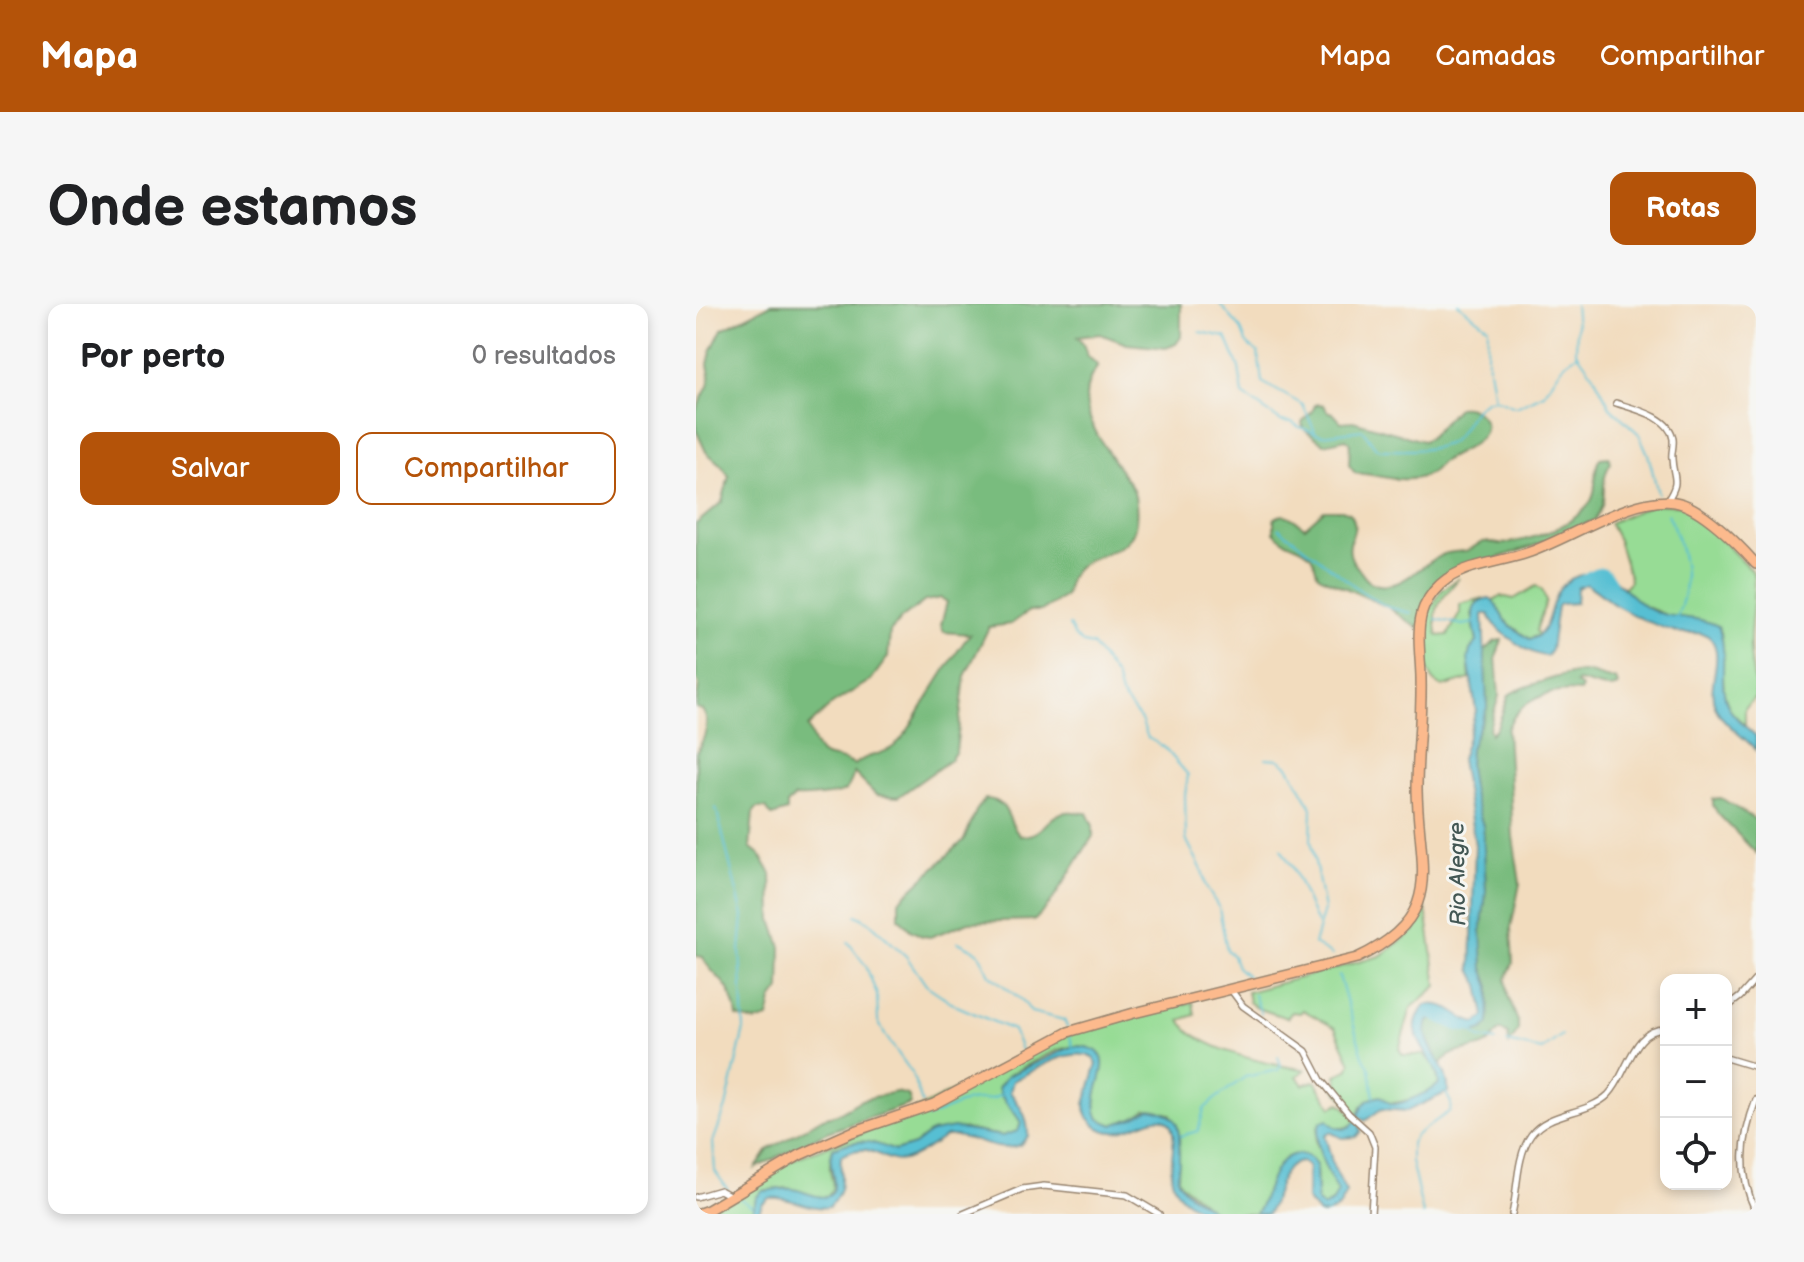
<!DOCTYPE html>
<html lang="pt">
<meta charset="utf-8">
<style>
body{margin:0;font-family:"Balsamiq Sans",sans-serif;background:#f6f6f6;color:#202124}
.controls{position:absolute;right:24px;bottom:24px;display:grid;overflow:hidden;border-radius:16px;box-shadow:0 4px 12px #0003}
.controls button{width:72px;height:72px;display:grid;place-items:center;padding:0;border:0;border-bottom:2px solid #e0e0e0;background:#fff;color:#202124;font:40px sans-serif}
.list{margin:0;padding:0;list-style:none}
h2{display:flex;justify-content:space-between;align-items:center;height:104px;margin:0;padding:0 32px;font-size:34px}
h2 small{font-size:26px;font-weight:400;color:#757577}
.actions{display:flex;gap:16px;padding:24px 32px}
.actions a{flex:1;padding:18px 0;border:2px solid #b45309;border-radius:16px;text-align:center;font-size:28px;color:#b45309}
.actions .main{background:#b45309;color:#fff}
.icon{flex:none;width:44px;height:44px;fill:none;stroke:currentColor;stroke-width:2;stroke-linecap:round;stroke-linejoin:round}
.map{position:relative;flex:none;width:1060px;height:910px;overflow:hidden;border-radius:16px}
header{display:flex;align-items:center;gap:48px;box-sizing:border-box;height:112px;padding:0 40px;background:#b45309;color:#fff}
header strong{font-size:38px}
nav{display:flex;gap:44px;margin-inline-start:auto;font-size:28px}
.intro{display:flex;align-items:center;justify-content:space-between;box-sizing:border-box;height:192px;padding:0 48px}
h1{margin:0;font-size:56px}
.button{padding:20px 36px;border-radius:16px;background:#b45309;color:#fff;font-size:28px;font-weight:700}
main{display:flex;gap:48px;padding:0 48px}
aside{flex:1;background:#fff;border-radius:16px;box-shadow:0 4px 12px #0003}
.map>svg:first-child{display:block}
.green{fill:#97dc95;stroke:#69835a;stroke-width:2}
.forest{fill:#79bc7e;stroke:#5a734e;stroke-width:2;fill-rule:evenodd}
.water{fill:#56bfd3;stroke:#487478;stroke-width:2}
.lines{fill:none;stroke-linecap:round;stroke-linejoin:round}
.stream{stroke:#56bfd3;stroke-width:2}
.river{stroke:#56bfd3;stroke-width:9}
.minor-casing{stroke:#96836e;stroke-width:8}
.trunk-casing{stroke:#96836e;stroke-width:12}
.minor{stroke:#fff;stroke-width:5}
.trunk{stroke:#fcba8d;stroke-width:9}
.labels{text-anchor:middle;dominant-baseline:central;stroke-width:6;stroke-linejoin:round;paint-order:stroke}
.water-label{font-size:22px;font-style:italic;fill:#435754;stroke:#f6f6f2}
</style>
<header>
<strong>Mapa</strong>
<nav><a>Mapa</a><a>Camadas</a><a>Compartilhar</a></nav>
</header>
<div class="intro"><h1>Onde estamos</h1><a class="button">Rotas</a></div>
<main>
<aside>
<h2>Por perto<small>0 resultados</small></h2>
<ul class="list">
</ul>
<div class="actions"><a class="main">Salvar</a><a>Compartilhar</a></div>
</aside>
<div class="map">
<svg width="1060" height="910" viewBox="0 0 1060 910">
<rect width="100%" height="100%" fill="#f6f6f2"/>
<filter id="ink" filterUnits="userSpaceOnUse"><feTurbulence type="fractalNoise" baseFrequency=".0125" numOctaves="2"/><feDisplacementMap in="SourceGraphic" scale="16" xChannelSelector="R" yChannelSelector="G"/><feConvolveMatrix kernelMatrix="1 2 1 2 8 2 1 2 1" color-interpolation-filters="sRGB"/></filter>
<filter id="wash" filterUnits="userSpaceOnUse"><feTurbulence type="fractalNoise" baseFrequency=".006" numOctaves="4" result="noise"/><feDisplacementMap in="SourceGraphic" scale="32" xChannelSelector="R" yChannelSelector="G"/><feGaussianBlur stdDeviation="1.8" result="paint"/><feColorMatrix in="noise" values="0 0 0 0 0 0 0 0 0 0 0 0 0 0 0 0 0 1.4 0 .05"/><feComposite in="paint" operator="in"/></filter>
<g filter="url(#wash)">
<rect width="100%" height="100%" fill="#f2dcbe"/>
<!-- green -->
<g class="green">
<path d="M 957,200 L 985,201 L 1005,215 L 1057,268 C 1060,291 1054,315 1054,338 C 1053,358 1060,376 1060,396 L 1059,393 L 1049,404 L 1049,421 L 1035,408 L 1028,392 L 1025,328 L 995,315 L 980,315 L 948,302 L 926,285 L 934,277 L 933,272 L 922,236 L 913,219 Z"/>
<path d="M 763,274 C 747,295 734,300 742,332 L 752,331 L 764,309 L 764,300 L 788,294 L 781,298 L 776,310 L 781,338 C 770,350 773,360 774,375 L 746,383 L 738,378 L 731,364 L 733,308 L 745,287 Z"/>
<path d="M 840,282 L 846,286 L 850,297 L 840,327 L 843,331 L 833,335 L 809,317 L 797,296 L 805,292 L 818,295 Z"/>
<path d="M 730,605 L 741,682 L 715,704 L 703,745 L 707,751 L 729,751 L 739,763 L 743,780 C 723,799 691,800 665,803 L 662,812 L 636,781 L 642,779 L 640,771 L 652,766 L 655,759 L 639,724 L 607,706 L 604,709 L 596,708 L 591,714 L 561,704 L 553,698 L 551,688 L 684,652 L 718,627 Z"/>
<path d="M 497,698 L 499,711 L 484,716 C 500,745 574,761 606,765 L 609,766 L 601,772 L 607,781 L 619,777 L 636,803 L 644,799 L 661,814 C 653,831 636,821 622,822 L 620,838 L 642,887 L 642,891 L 637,898 L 627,903 L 621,897 L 620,861 L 611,852 L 587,856 C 574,873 572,893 560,910 L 520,910 L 485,880 L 482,875 L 483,847 L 475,810 L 451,805 L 437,814 L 417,821 L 403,815 C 392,795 409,775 406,753 C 382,725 338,759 311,772 L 305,779 C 310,799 317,802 325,819 L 322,827 L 306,832 L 268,825 L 235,828 L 218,841 L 199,847 C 176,837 162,834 137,844 C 136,851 133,858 134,866 C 135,878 141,882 132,892 L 124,894 L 91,884 L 66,887 L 60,894 L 56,910 L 4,910 L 95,856 L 199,816 L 361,735 L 396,722 Z"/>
</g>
<!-- forest -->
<g class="forest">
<path d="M 75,0 L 485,0 L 485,33 L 480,40 L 470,44 L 431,40 L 404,30 L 381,33 L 387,40 L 391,51 L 402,62 C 373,96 403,135 424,166 C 429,174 438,183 439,192 C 451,263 393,237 374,274 C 372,279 371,286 369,292 L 345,307 L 333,307 L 315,320 L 293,323 L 269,372 L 260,447 L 254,456 L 202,493 L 180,491 L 158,469 C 151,492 146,489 125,492 C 115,493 108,494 99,493 L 91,500 L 91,507 L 76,512 L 70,504 L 61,504 L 57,509 L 54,543 L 64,551 L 75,570 L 76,616 L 85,643 L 84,685 L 76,696 L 72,714 L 59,718 L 41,713 C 40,700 34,685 24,675 C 17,667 11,664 7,653 L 0,652 L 0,449 C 8,436 16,419 6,406 L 0,404 L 3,381 L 0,374 L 0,220 L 26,198 L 33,172 L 25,161 L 10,148 L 0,126 L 0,106 L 12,82 L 14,72 L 12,60 L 15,47 L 26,25 ZM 245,294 L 251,298 L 245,321 L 248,328 L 274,330 C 256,353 242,378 226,403 C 218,416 210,433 197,443 C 185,452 169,450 159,461 C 128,445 127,466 112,423 L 136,400 L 175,376 L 192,353 L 194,328 L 205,315 L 229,297 Z"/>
<path d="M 623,100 L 628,101 L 631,107 L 637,109 L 645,118 L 657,117 L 727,137 L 733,134 L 762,103 C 771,102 777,104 784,111 C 805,134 759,149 747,157 C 742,160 738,168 733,170 C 710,182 682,170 659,169 L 653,161 L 654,139 L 650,135 L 628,140 L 607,124 L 606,118 L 616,108 L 619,101 Z"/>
<path d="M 913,153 L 915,159 C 906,171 909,184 907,197 C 906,204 902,210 899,216 L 835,243 L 749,271 L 737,282 L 723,325 L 690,302 L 629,275 L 622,271 C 619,264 619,258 615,252 C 606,240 590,243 578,228 L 578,215 C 590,205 598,217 609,223 L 628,206 L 646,206 L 654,209 C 669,229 640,239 662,264 C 666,269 669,275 674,278 C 702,292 724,260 746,251 C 754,247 762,248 770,247 C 776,245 781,240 787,238 C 792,237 799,240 805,240 C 835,236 866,227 889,205 C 906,188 894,170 904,154 Z"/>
<path d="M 806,336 L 800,353 L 803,392 L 793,424 L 795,430 L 801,423 L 813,391 C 821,384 878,367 888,368 C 900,369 908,376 920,375 L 922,382 C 910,388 895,379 882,377 L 880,379 L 886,384 L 884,388 C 854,384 821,397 811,426 L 817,533 L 824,579 L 815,624 L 817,659 L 810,675 L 812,692 L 822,718 L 822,727 L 813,740 L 812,730 L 804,726 C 799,730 797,736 791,740 C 774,750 757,742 744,761 L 729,730 L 732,717 L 746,714 L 764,723 L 793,720 L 794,683 L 787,664 L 785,627 L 790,589 L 787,522 L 777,490 L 773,463 L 774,444 L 791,404 L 788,348 L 799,337 Z"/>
<path d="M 1025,494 L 1060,516 L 1060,549 L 1022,510 L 1017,501 L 1017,495 Z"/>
<path d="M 289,495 C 314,495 310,517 324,532 C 349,532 350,511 370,508 C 377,507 385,509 391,509 L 397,522 L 397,532 L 354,600 L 339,616 L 273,618 L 234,633 L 226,632 L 214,626 L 203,614 L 203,597 L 268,536 L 280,507 Z"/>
<path d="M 200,788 L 212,791 L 215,800 L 131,828 L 60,864 L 72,846 L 127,814 L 141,810 L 165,796 Z"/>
</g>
<!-- water -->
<g class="water">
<path d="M 890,270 C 896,270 904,269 909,271 C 917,272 939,296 948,302 C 971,317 999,310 1022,322 C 1034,348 1020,379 1033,404 C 1039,415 1052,424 1060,432 L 1060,446 C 1047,431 1027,421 1019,402 C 1010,381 1029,353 1015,335 C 1007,325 992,331 981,328 C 959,322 938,312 919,301 C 908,294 901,285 889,280 L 881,284 L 880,299 L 864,300 L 861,302 L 855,346 L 851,352 C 834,352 798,326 793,310 L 787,310 L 791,404 L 774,444 L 773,463 L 777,490 L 787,522 L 790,589 L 785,627 L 787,664 L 794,683 L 793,720 L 787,726 L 778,729 C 760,724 752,708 732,717 C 722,741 755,762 752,788 L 711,807 L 685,805 L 669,817 L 662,812 C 666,799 672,794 685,792 C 689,795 692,799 697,800 C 705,801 737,786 743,780 C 742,752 701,732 730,701 C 755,697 760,716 781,719 L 789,712 L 783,681 L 775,665 L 779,541 L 765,455 L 780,407 L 772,355 L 774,346 L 781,338 C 778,320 769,297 794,294 C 802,300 803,309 810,317 C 816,324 825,329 833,335 C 864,331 843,277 890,270 Z"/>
<path d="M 377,742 C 437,743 386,787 403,815 L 417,821 L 437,814 L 454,805 C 488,809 483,828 483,857 C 483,863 480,870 482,876 C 488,891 510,899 520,910 C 507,910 503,905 493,899 C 458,876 488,841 473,819 C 459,801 424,844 399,821 C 392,814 389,810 389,800 L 401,759 L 397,753 C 371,743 339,766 317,777 L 314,788 C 325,803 332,812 332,832 L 324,841 C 299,851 276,830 250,832 C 238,839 224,851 211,855 C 186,864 179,833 145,852 C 143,875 151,883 133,903 C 112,906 94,892 73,894 L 66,900 L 62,910 L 56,910 L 60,894 L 66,887 C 75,886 88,884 97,885 C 108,886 138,905 138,880 C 137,864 132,863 137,844 C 165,834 174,836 199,847 L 218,841 L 235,828 L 258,824 L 306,832 L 322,827 L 325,819 C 319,806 305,798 302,784 L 311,772 Z"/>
<path d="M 661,814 L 665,827 L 660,833 L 646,834 L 634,828 L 629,831 L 637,862 L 650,888 C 645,904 640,910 623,910 L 611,896 L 612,863 L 606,858 C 582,859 583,894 571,910 L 560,910 C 572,893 576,848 604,850 C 612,851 616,855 620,861 L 621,897 L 627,903 L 637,898 L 642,887 C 631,869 614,838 625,818 L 632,816 C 641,828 655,828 661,814 Z"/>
</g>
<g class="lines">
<!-- stream -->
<g class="stream">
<path d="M 524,0 C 530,8 536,14 542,21 C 553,35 542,35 562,48 L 566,78 L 607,101 L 619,128"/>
<path d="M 762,0 L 792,23 L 791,52 L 798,94"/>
<path d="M 879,0 L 881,23 L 880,47 L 898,72 L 914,103 L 943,130 L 952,150 L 962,189"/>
<path d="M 0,4 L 2,0"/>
<path d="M 504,28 L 530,33 L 543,64 L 547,91 L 585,117 L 596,118 L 603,123 L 626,131 L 667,126 L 679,143 L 684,146 C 704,146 734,148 753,139 C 770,130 774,98 797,95 C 804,95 813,102 820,103 L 848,90 L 868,60 L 882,50"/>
<path d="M 972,210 C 988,249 997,275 980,316"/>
<path d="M 583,224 L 665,287 L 691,303 L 715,309"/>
<path d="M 740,315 L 767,321 L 778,319"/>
<path d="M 373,321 L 379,333 L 387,339 L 396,341 L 404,351 L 420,373 L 425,391 L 445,416 L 452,434 L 468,443 L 492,471 L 489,491 L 490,535 L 506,566 L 510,583 L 523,604 L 531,646 L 537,652 L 541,663 L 551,672"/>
<path d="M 570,454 L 582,455 L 592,462 L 616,504 L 615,536 L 628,606 L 618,640 L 636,651"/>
<path d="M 20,504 L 47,612 L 44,646 L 48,725 L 30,803 L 17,838 L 19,867 L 32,886"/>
<path d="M 585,545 L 597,564 L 621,620"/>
<path d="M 160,611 L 173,618 L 210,652 L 230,681 L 261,702 L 317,726 L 325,746"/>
<path d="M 152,638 L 170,662 L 181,691 L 182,717 L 189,731 L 216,769 L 226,799"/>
<path d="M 262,638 L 282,648 L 294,671 L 327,697 L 335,708 L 368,716 L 371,723"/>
<path d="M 643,672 L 667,752 L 674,765 L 678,793"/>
<path d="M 558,691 L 565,710"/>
<path d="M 776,728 L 784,734 L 800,737"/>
<path d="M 374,733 L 377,743"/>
<path d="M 811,738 L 846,746 L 866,731"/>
<path d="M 229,809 L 232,813 L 271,797 L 296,795 L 305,791"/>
<path d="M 484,832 L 502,827 L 508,805 L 519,795 L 549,773 L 582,766 L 585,761 L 582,753"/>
<path d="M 43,894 L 56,902"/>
<path d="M 727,910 L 715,857 L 715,839 L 720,831 L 754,807 L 755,799 L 750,789"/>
</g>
<!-- river -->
<g class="river">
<path d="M 885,277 C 902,265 908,261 918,283"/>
<path d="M 736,711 L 764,723 L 774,724"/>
</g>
</g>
</g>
<g filter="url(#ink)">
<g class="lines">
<defs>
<g id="minor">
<path d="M 920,99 C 938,105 974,112 977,135 C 978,142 975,148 976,155 C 977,175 985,176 971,197"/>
<path d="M 535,686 L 547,702 L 610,747 L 625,776 L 653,810 L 673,828 L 679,843 L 675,910"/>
<path d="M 1030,704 L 1044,693 L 1060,675"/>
<path d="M 1030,754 L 1060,763"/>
<path d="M 1060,796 C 1045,835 1042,871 1060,908"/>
<path d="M 0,893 L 24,886 L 35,892"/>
<path d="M 267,910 L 326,885 L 348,882 L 431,891 L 463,910"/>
<path d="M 816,910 C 822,886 820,852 835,831 C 852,807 891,811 912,791 C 932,771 936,724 970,725"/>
</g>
<path id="trunk" d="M 1,910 L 12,906 L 104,851 L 156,828 L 238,800 L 372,728 L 438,709 L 661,654 C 752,611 722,564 721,485 C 721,448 726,412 725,375 C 725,353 719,324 728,303 C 733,292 741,282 751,275 C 775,259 805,258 831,249 C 872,236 936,191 979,198 C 1005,202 1042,240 1060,260"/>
</defs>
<!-- minor casing -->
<use href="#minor" class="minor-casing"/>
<!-- trunk casing -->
<use href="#trunk" class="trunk-casing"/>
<!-- minor -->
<use href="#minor" class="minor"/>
<!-- trunk -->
<use href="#trunk" class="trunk"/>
</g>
</g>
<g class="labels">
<!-- water labels -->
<g class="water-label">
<text transform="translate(762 570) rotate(-91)">Rio Alegre</text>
</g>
</g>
</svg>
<div class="controls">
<button>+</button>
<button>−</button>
<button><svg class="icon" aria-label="locate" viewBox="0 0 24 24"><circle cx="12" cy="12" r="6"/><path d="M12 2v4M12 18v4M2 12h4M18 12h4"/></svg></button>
</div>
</div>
</main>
